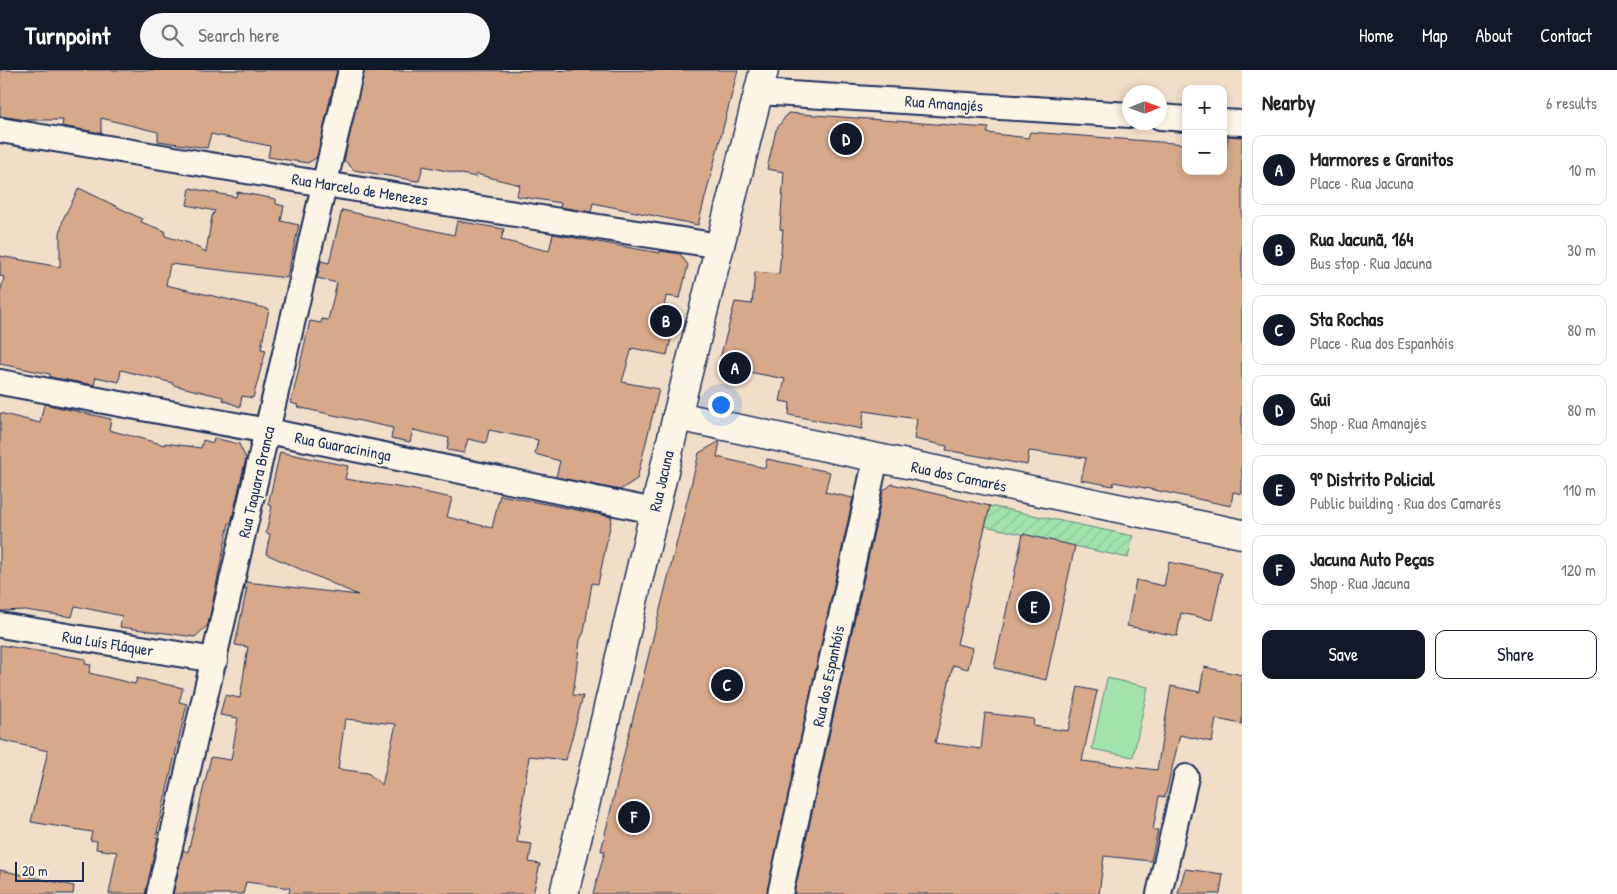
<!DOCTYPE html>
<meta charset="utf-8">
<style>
body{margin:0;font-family:"Patrick Hand",sans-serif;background:#f6f6f6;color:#222}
.controls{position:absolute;right:15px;top:15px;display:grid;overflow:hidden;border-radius:10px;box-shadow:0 2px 8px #0003}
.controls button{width:45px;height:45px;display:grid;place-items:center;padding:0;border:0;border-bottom:1px solid #e0e0e0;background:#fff;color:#222;font:25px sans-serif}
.compass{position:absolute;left:1122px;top:15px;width:45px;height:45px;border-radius:50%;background:#fff;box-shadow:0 2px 8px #0003;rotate:89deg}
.scale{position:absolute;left:15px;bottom:12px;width:69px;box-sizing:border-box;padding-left:5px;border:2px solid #1b2f5e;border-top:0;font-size:14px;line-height:18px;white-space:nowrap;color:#1b2f5e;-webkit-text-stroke:4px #fcf5e5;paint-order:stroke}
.you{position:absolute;left:720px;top:334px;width:18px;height:18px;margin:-12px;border:4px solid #fff;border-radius:50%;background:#1a73e8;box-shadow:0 0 0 8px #1a73e833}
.badge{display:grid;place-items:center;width:32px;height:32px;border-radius:50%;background:#111827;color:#fff;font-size:16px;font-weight:700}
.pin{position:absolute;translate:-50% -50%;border:2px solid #fff;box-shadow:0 1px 5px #0006}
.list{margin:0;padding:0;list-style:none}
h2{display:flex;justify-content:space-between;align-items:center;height:65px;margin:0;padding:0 20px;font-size:21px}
h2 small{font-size:16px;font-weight:400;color:#767676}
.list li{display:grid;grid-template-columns:32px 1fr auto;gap:15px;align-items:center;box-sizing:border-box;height:70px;margin:0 10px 10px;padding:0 10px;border:1px solid #e0e0e0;border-radius:10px}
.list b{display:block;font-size:19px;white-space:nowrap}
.list p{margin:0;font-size:16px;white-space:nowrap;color:#767676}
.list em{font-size:16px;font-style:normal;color:#767676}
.actions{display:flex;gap:10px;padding:15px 20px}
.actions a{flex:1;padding:11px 0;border:1px solid #111827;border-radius:10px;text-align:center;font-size:18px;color:#111827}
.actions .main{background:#111827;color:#fff}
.icon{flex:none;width:28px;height:28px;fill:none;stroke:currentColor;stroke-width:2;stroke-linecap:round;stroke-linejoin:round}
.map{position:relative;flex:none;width:1242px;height:824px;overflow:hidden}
header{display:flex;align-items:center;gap:30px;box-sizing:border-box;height:70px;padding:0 25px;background:#111827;color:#fff}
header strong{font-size:24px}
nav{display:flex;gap:28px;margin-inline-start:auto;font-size:18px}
.search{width:350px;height:45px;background:#f6f6f6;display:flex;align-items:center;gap:12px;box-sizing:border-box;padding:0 18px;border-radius:28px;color:#767676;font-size:19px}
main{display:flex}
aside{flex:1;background:#fff}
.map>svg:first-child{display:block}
.garden{fill:url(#garden-furrows);stroke:#5e8985}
.pitch{fill:#a2e3ac;stroke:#5e8985}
.building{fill:#d7a889;stroke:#1b2f5e;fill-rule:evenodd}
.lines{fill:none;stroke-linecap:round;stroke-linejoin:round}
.minor-casing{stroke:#1b2f5e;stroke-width:28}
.tertiary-casing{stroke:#1b2f5e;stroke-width:31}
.secondary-casing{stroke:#1b2f5e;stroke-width:31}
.minor{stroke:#fcf5e5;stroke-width:24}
.tertiary{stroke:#fcf5e5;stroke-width:28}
.secondary{stroke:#fcf5e5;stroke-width:28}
.labels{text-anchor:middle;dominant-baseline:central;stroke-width:4;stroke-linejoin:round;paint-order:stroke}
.street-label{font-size:16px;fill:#1b2f5e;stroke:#fcf5e5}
</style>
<header>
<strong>Turnpoint</strong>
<div class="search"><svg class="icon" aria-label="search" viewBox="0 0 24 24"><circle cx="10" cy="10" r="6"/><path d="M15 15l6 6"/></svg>Search here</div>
<nav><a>Home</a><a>Map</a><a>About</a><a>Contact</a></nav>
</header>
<main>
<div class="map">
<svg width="1242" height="824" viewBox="0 0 1242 824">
<defs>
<pattern id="garden-furrows" width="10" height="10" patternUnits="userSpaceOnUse" patternTransform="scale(1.25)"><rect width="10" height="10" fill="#a2e3ac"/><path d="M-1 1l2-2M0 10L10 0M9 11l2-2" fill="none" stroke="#8bc396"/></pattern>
</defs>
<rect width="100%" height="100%" fill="#f1dec9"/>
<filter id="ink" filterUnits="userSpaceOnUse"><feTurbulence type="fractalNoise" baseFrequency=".02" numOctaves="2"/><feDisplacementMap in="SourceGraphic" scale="10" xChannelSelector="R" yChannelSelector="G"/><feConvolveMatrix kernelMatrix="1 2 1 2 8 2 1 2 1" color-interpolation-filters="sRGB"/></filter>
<g filter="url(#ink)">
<!-- garden -->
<path class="garden" d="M 990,436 L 1133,466 L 1128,488 L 985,456 Z"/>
<!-- pitch -->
<path class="pitch" d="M 1107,608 L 1148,617 L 1133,687 L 1092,679 Z"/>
<!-- building -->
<g class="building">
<path d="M 0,0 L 337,0 L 317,87 L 308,93 L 268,87 L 270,76 L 211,64 L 207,78 L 158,71 L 158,62 L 101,48 L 101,63 L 62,56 L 63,50 L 26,50 L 0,46 Z"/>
<path d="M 738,0 L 698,155 L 593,133 L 591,142 L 560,137 L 561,133 L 516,126 L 520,115 L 476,104 L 476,107 L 466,105 L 423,96 L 419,111 L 417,111 L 354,100 L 344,90 L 364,1 Z"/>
<path d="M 788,43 L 989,58 L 987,63 L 1028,68 L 1030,62 L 1186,74 L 1186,101 L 1223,101 L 1228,66 L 1242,67 L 1242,424 L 1233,422 L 1231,436 L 1135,416 L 1114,412 L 1113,416 L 1081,410 L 1086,388 L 1029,381 L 1027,395 L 946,380 L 947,376 L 914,369 L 917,349 L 864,341 L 862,359 L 789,345 L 790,333 L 780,331 L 785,309 L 718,296 L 735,232 L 752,234 L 755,202 L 779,204 L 783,160 L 780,159 L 784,102 L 767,99 L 776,60 Z"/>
<path d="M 79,118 L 142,149 L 141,152 L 165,161 L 165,166 L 189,173 L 206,182 L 212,146 L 215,141 L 187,135 L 190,118 L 236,127 L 237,122 L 276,129 L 276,134 L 284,136 L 281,151 L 299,155 L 287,208 L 170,194 L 166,215 L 269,239 L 261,279 L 266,280 L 253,328 L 242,326 L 240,337 L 223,330 L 223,327 L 173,315 L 173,313 L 121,300 L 119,312 L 96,307 L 94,315 L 50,307 L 50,304 L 0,294 L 0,223 L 4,207 L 0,206 L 0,186 L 60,197 L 60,164 L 63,149 Z"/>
<path d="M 342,140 L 454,165 L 457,151 L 504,159 L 501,170 L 549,181 L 553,164 L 660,183 L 660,181 L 680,184 L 688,195 L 680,228 L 666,226 L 659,266 L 671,268 L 667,285 L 632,278 L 622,312 L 659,319 L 637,409 L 620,420 L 556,407 L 560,391 L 535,384 L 538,370 L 489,360 L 486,373 L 468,369 L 464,383 L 447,380 L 449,368 L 413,360 L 410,372 L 391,368 L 393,358 L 297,337 L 298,335 L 291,333 L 310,251 L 321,253 L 322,249 L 328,250 L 337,213 L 317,208 L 321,191 L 329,193 Z"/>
<path d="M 44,334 L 111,349 L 109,360 L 165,375 L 165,373 L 201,378 L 203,370 L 213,373 L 214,368 L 239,374 L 246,388 L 231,453 L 229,453 L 208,555 L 195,567 L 120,557 L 122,546 L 75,536 L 72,547 L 25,540 L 0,541 L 0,343 L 40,353 Z"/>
<path d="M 720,371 L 717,387 L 765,398 L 767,389 L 830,402 L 825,422 L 853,428 L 767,824 L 593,824 L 605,781 L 601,781 L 625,680 L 699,383 Z"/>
<path d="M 280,382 L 348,396 L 345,409 L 410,419 L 452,428 L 447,447 L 492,458 L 500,425 L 612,447 L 598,514 L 592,513 L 584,562 L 580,570 L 573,625 L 583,626 L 566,690 L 529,686 L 517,772 L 532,774 L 529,792 L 540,794 L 533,824 L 289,824 L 290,818 L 246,812 L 243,824 L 173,824 L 183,780 L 188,782 L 211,687 L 231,690 L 238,648 L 220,645 L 225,625 L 240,628 L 248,577 L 235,575 L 247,518 L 244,520 L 246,512 L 358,525 L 266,484 L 270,464 L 266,463 L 272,436 L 268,435 ZM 345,649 L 396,654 L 382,715 L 368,703 L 338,699 Z"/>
<path d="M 892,414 L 990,436 L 957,574 L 973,578 L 968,599 L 953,595 L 935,673 L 981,679 L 985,643 L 1034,649 L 1033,656 L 1068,661 L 1078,617 L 1097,621 L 1082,691 L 1157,700 L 1171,616 L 1200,622 L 1204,597 L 1242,605 L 1242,654 L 1216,649 L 1212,672 L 1180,665 L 1165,727 L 1159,726 L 1153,760 L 1158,760 L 1151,791 L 1104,786 L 1099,824 L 794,824 L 883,421 Z"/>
<path d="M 1023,464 L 1075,476 L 1046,610 L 994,598 Z"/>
<path d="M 1169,492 L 1222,503 L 1212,550 L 1181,543 L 1177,566 L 1127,556 L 1136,510 L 1164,516 Z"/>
<path d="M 0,575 L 86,589 L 85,594 L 91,595 L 89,603 L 135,614 L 137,608 L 183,618 L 179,632 L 187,634 L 156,767 L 158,768 L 146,824 L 109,824 L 117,782 L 96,779 L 97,771 L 90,770 L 92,762 L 31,752 L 48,681 L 0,670 Z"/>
<path d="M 1185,799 L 1223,804 L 1220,824 L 1178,824 Z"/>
<path d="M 0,800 L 74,816 L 73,824 L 0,824 Z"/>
</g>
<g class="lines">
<defs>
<g id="minor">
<path d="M 758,22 L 1130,45"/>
<path d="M 1160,47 L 1186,49"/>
<path d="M 1223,52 L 1242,53"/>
<path d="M 0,60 L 324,114 L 720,176"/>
<path d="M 0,312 L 268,361 L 654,441"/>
<path d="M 0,555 L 215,590"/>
<path d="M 159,824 L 351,0"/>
<path d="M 780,824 L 876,388"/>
<path d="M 1159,824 L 1186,707"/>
</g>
<path id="tertiary" d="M 677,346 L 1242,464"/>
<path id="secondary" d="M 564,824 L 677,346 L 764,0"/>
</defs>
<!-- minor casing -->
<use href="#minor" class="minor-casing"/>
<!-- tertiary casing -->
<use href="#tertiary" class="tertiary-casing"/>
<!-- secondary casing -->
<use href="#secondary" class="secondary-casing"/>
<!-- minor -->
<use href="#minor" class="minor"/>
<!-- tertiary -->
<use href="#tertiary" class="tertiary"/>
<!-- secondary -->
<use href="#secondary" class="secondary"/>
</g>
</g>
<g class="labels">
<!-- street labels -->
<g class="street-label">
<text transform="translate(944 33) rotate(4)">Rua Amanajés</text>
<text transform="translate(360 119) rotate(9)">Rua Marcelo de Menezes</text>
<text transform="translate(343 376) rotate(11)">Rua Guaracininga</text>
<text transform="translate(959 406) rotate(12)">Rua dos Camarés</text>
<text transform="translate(661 411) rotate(-77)">Rua Jacuna</text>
<text transform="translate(256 412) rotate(-77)">Rua Taquara Branca</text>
<text transform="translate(108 573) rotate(9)">Rua Luís Fláquer</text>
<text transform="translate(828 606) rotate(-78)">Rua dos Espanhóis</text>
</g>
</g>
</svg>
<div class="controls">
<button>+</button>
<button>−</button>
</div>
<svg class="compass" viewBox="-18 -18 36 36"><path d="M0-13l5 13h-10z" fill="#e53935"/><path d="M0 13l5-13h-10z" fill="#767676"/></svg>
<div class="scale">20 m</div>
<div class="you"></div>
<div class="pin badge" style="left:735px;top:298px">A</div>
<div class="pin badge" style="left:666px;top:251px">B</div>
<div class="pin badge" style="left:727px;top:615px">C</div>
<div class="pin badge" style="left:846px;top:69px">D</div>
<div class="pin badge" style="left:1034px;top:537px">E</div>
<div class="pin badge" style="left:634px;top:747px">F</div>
</div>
<aside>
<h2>Nearby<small>6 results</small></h2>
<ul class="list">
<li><span class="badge">A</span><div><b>Marmores e Granitos</b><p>Place · Rua Jacuna</p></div><em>10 m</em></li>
<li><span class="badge">B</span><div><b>Rua Jacunã, 164</b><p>Bus stop · Rua Jacuna</p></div><em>30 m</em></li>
<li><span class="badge">C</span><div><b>Sta Rochas</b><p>Place · Rua dos Espanhóis</p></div><em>80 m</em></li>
<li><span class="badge">D</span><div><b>Gui</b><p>Shop · Rua Amanajés</p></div><em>80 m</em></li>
<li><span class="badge">E</span><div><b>9º Distrito Policial</b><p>Public building · Rua dos Camarés</p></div><em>110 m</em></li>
<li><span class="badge">F</span><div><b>Jacuna Auto Peças</b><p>Shop · Rua Jacuna</p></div><em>120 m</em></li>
</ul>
<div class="actions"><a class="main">Save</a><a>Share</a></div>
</aside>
</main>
